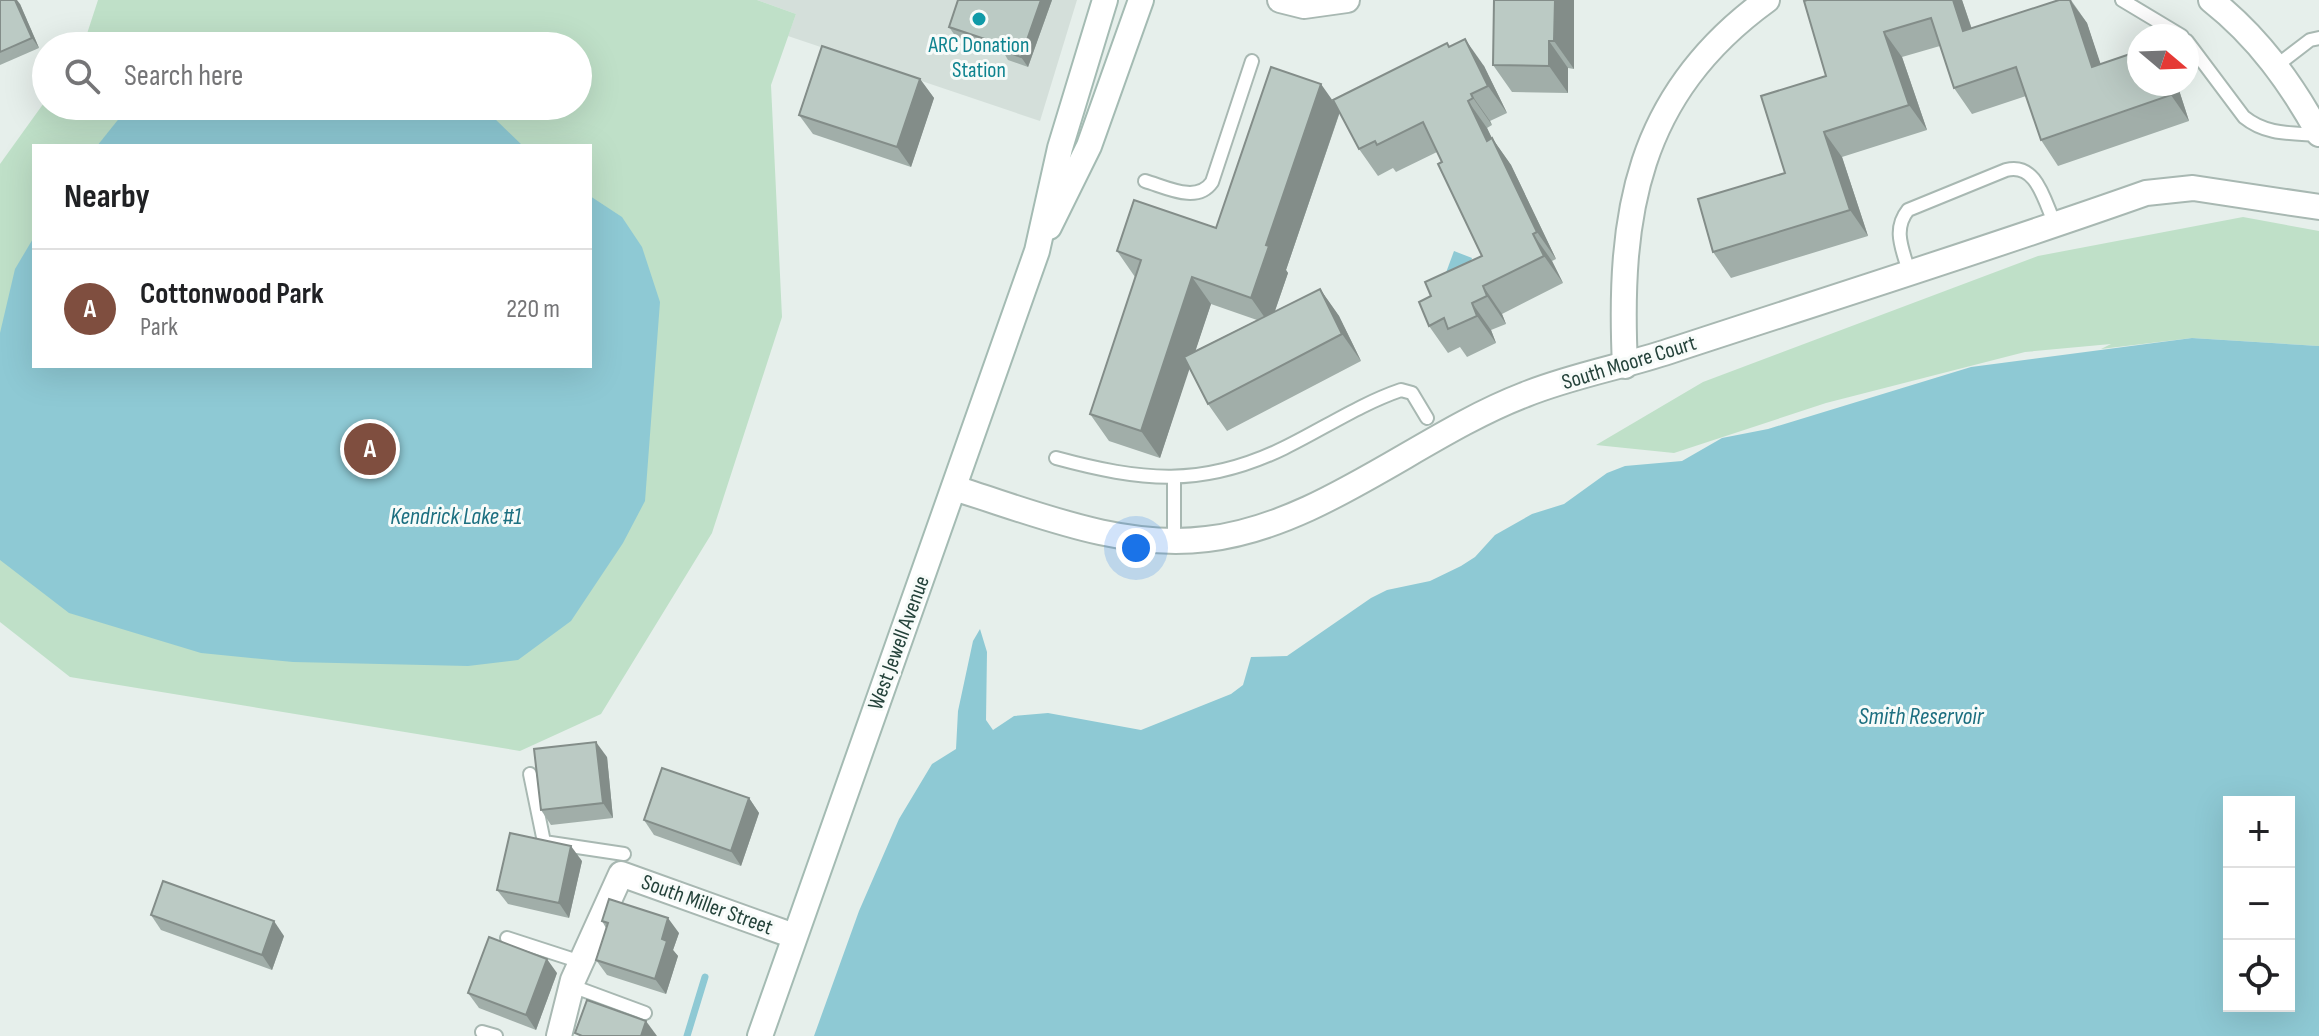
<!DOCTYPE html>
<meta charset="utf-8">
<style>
body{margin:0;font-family:"Sofia Sans Condensed",sans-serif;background:#f2f2f2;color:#202124}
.controls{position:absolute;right:24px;bottom:24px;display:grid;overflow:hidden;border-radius:0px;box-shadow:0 8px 32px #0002}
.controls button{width:72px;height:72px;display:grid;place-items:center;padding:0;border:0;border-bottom:2px solid #e0e0e0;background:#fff;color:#202124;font:40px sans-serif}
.compass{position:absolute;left:2127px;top:24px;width:72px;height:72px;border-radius:50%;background:#fff;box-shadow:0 8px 32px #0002;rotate:109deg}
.you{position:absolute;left:1136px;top:548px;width:28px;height:28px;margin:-20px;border:6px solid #fff;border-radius:50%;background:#1a73e8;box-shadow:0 0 0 12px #1a73e833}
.badge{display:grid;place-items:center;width:52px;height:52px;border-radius:50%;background:#7f4e3f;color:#fff;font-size:26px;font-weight:700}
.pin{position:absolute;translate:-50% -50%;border:4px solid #fff;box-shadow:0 2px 8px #0006}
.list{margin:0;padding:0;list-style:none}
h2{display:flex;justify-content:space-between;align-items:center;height:104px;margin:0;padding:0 32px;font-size:34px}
h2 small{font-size:26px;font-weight:400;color:#757577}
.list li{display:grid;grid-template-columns:52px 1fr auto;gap:24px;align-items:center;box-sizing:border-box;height:120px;padding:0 32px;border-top:2px solid #e0e0e0}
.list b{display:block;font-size:30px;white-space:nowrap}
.list p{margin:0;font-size:26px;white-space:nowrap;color:#757577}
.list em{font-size:26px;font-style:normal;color:#757577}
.icon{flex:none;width:44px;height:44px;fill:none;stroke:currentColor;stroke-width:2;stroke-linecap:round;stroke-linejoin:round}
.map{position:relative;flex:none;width:2319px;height:1036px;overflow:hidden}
.search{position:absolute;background:#fff;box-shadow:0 8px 32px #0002;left:32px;top:32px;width:560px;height:88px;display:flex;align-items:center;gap:20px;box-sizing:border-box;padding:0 28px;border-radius:44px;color:#757577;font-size:30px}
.panel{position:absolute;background:#fff;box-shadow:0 8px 32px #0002;left:32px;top:144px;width:560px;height:224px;border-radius:0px}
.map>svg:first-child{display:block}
.built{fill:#d4dfda}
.green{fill:#bfe0c8;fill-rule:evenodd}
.water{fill:#8ec9d4;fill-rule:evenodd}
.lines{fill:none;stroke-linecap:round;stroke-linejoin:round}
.stream{stroke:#8ec9d4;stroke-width:7}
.service-casing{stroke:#a8b8b2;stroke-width:16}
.minor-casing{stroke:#a8b8b2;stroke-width:28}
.secondary-casing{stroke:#a4bbb3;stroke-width:28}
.service{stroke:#fff;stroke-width:12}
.minor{stroke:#fff;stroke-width:24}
.secondary{stroke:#fff;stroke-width:24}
.wall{fill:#a1aea9;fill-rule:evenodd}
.shaded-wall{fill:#838d89}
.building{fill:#bbcac4;stroke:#838d89;stroke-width:2}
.culture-dot{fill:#0f9aa8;stroke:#f7fbf9;stroke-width:3}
.labels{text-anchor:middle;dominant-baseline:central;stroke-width:6;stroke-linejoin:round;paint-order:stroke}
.culture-label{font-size:22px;fill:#0d838f;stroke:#f7fbf9}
.street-label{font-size:22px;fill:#24423a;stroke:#f7fbf9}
.water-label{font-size:24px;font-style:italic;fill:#1c6f80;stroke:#f7fbf9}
</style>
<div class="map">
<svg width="2319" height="1036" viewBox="0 0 2319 1036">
<rect width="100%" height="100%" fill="#e6efeb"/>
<!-- built -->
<path class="built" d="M 757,0 L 1077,0 L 1040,121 L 788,36 L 796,14 Z"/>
<!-- green -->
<g class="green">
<path d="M 98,0 L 757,0 L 796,14 L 771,85 L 782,317 L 712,533 L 601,714 L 520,751 L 70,677 L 0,622 L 0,164 L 46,100 L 46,106 L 578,106 L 578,46 L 83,46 ZM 34,146 L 590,146 L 590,366 L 34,366 Z"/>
<path d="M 2243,217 L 2319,231 L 2319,346 L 2192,338 L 2101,349 L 2111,344 L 2025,352 L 1826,403 L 1674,453 L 1596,445 L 1703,382 L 2038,256 Z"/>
</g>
<!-- water -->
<g class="water">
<path d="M 279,39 L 338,43 L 343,46 L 230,46 Z"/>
<path d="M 129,106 L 470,106 L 492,116 L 523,146 L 97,146 Z"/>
<path d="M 590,196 L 622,217 L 642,247 L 660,302 L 645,501 L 623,543 L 571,621 L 518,660 L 468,666 L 293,662 L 201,653 L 69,613 L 0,560 L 0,333 L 15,269 L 34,237 L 34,366 L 590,366 Z"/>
<path d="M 1454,251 L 1472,258 L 1459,296 L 1440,289 Z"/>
<path d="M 2192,338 L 2319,346 L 2319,1036 L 814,1036 L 859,911 L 899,819 L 932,764 L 956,749 L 958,711 L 973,641 L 980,629 L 987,652 L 986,720 L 993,730 L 1014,716 L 1048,713 L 1141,730 L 1231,694 L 1243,685 L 1251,657 L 1287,656 L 1371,598 L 1387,590 L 1430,581 L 1461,566 L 1475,557 L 1495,535 L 1532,514 L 1564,504 L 1607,473 L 1625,466 L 1682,461 L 1722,438 L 1768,429 L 1971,367 ZM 2289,802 L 2289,1006 L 2229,1006 L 2229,802 Z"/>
</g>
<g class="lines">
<!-- stream -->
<path class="stream" d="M 687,1036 L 705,977"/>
<defs>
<g id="service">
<path d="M 2122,0 L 2182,36"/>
<path d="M 2187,41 L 2244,117 C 2266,135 2291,133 2319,135"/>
<path d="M 2276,66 L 2310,40 L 2319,38"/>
<path d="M 1145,181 C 1166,187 1197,204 1212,182 L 1252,61"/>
<path d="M 1909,272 C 1903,250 1892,230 1908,210 L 2006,170 C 2037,162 2044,201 2055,224"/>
<path d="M 1056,458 C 1141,481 1202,488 1284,448 C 1323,429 1360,404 1401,390 L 1412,393 L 1427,418"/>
<path d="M 1174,477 L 1174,541"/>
<path d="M 530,774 L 544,842 L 624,854"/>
<path d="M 507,938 L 581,962"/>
<path d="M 572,986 L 645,1013"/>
<path d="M 482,1032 L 496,1036"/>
</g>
<g id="minor">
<path d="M 1280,0 L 1304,6 L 1347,0"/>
<path d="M 2211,0 C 2258,37 2291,83 2319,134"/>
<path d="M 1625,366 C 1618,215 1636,95 1767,0"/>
<path d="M 954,488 C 1035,513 1121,550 1207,539 C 1320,526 1420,435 1524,395 C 1570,376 1622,367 1670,351 C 1828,299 1988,249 2146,193 L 2193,188 L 2319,207"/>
<path d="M 559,1036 L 573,980 L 621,874 L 794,936"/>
</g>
<g id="secondary">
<path d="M 1049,227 L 1089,146 L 1141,0"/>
<path d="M 760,1036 L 1037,251 L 1060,148 L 1105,0"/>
</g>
</defs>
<!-- service casing -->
<use href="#service" class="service-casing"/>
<!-- minor casing -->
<use href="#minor" class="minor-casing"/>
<!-- secondary casing -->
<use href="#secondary" class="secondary-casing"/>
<!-- service -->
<use href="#service" class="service"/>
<!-- minor -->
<use href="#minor" class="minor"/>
<!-- secondary -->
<use href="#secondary" class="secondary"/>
</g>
<!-- wall -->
<g class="wall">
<path d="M 0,0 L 20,4 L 39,48 L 0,65 Z"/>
<path d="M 958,0 L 1052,0 L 1028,67 L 1008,60 L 1004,53 L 956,37 L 949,27 Z"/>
<path d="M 1494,0 L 1574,0 L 1574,69 L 1568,68 L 1568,93 L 1512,92 L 1493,65 Z"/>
<path d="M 1962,0 L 1972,29 L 2059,0 L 2071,0 L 2087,23 L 2100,64 L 2177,84 L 2189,121 L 2058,166 L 2041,140 L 2026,96 L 1972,114 L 1954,88 L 1940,46 L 1902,57 L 1927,130 L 1842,157 L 1868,236 L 1731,278 L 1713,252 L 1785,173 L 1826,76 L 1804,1 Z"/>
<path d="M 1450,46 L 1484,66 L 1507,113 L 1490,121 L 1492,125 L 1487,128 L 1492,138 L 1511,165 L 1556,259 L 1552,261 L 1563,283 L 1502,314 L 1506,324 L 1491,330 L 1496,343 L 1467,357 L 1460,347 L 1448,353 L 1429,326 L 1431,296 L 1482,256 L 1442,162 L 1437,152 L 1396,172 L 1393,168 L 1378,176 L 1359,149 L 1340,112 L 1286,270 L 1288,273 L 1275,311 L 1320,289 L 1339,316 L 1361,361 L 1227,431 L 1208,404 L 1189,368 L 1160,458 L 1109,441 L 1090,414 L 1135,277 L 1117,251 L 1216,228 L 1336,104 ZM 1211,304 L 1257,320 L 1195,351 Z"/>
<path d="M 920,79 L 934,98 L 911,167 L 813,134 L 799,115 Z"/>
<path d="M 607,757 L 613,818 L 551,825 L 541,810 Z"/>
<path d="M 749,798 L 759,813 L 741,866 L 654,835 L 644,820 Z"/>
<path d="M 582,861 L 569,918 L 508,904 L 497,890 Z"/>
<path d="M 151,915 L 284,936 L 272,970 L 161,930 Z"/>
<path d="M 602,921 L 679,933 L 673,950 L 678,956 L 666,994 L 607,975 L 596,960 L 606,928 Z"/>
<path d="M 557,973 L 536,1030 L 479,1008 L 468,993 Z"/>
</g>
<!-- shaded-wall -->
<g class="shaded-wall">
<path d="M 15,0 L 17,0 L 20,4 L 39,48 L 32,38 Z"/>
<path d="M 1041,0 L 1052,0 L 1028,67 L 1021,57 Z"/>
<path d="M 1555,0 L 1574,0 L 1574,69 L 1554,41 Z"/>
<path d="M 1953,0 L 1962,0 L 1981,57 L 1963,31 Z"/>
<path d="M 2070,0 L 2087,23 L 2110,92 L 2092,67 Z"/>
<path d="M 1884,32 L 1902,57 L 1927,130 L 1909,105 Z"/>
<path d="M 1465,39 L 1484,66 L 1507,113 L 1488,86 Z"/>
<path d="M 1549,41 L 1568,68 L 1568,93 L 1549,66 Z"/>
<path d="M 920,79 L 934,98 L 911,167 L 897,147 Z"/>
<path d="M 1321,84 L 1340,111 L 1286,270 L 1288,273 L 1270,325 L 1251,298 L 1266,245 Z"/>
<path d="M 2167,84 L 2177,84 L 2189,121 L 2171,95 Z"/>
<path d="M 1471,94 L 1490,121 L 1492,125 L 1473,98 Z"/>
<path d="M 1468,101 L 1487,128 L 1506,168 L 1487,141 Z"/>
<path d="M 1824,132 L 1842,157 L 1868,236 L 1850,210 Z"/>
<path d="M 1492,138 L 1511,165 L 1556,259 L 1537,232 Z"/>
<path d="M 1533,234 L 1552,261 L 1563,283 L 1544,256 Z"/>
<path d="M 1192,277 L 1211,304 L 1160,458 L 1141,431 Z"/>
<path d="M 1483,286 L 1502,314 L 1506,324 L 1487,296 Z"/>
<path d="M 1320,289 L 1339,316 L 1361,361 L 1342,334 Z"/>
<path d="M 1472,303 L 1491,330 L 1496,343 L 1477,316 Z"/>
<path d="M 596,742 L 607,757 L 613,818 L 603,803 Z"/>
<path d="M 749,798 L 759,813 L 741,866 L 731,851 Z"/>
<path d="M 571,846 L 582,861 L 569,918 L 559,903 Z"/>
<path d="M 668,918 L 679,933 L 673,950 L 678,956 L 666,994 L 655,979 L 662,939 Z"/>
<path d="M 274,921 L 284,936 L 272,970 L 262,955 Z"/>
<path d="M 547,959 L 557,973 L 536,1030 L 526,1015 Z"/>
<path d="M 646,1021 L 657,1036 L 641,1036 Z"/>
</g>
<!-- building -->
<g class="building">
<path d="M 0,0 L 15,0 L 32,38 L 0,52 Z"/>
<path d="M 958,0 L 1041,0 L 1021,57 L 1001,50 L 1003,45 L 949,27 Z"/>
<path d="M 1494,0 L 1555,0 L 1554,41 L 1549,41 L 1549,66 L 1493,65 Z"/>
<path d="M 1807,0 L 1953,0 L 1963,31 L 2059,0 L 2070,0 L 2092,67 L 2139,51 L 2139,84 L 2167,84 L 2171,95 L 2041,140 L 2016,67 L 1954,88 L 1931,18 L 1884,32 L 1909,105 L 1824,132 L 1850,210 L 1713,252 L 1698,199 L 1785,173 L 1761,96 L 1826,76 L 1804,1 Z"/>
<path d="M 1465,39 L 1488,86 L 1471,94 L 1473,98 L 1468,101 L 1487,141 L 1492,138 L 1537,232 L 1533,234 L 1544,256 L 1483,286 L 1487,296 L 1472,303 L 1477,316 L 1448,329 L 1444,318 L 1429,326 L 1419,302 L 1431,296 L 1425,282 L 1482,256 L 1438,164 L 1442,162 L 1423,122 L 1377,145 L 1375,141 L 1359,149 L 1333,100 L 1447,43 L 1449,47 Z"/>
<path d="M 822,46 L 920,79 L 897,147 L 799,115 Z"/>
<path d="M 1271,67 L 1321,84 L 1266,245 L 1269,246 L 1251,298 L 1192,277 L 1141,431 L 1090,414 L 1141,260 L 1117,251 L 1134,200 L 1216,228 Z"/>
<path d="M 1320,289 L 1342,334 L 1208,404 L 1184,357 Z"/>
<path d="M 596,742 L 603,803 L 541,810 L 534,749 Z"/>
<path d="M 662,768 L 749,798 L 731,851 L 644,820 Z"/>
<path d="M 510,833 L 571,846 L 559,903 L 497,890 Z"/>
<path d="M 163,881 L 274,921 L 262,955 L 151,915 Z"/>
<path d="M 609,899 L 668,918 L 662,939 L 667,941 L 655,979 L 596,960 L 608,923 L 602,921 Z"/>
<path d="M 489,937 L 547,959 L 526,1015 L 468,993 Z"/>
<path d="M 587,1000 L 646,1021 L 641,1036 L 582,1036 L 575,1033 Z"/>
</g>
<!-- markers -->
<circle class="culture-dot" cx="979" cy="19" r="8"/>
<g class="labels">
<!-- culture labels -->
<g class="culture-label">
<text x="979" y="45">ARC Donation<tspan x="979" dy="25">Station</tspan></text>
</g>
<!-- street labels -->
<g class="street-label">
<text transform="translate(1629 363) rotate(-17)">South Moore Court</text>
<text transform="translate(899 643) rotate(-70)">West Jewell Avenue</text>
<text transform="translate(707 905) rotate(20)">South Miller Street</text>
</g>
<!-- water labels -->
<g class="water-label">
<text x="456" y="516">Kendrick Lake #1</text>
<text x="1921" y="716">Smith Reservoir</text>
</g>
</g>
</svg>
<div class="controls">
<button>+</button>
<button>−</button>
<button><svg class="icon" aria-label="locate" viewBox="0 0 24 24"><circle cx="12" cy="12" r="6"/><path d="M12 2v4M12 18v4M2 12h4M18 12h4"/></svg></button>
</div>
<svg class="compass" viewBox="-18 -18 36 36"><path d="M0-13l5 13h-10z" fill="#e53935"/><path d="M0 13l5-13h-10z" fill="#757577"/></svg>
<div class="you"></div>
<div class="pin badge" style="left:370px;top:449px">A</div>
<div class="search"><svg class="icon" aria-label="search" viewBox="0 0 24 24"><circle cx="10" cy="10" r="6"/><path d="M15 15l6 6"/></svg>Search here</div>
<section class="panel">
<h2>Nearby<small></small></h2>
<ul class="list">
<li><span class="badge">A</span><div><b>Cottonwood Park</b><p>Park</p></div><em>220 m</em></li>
</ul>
</section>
</div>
